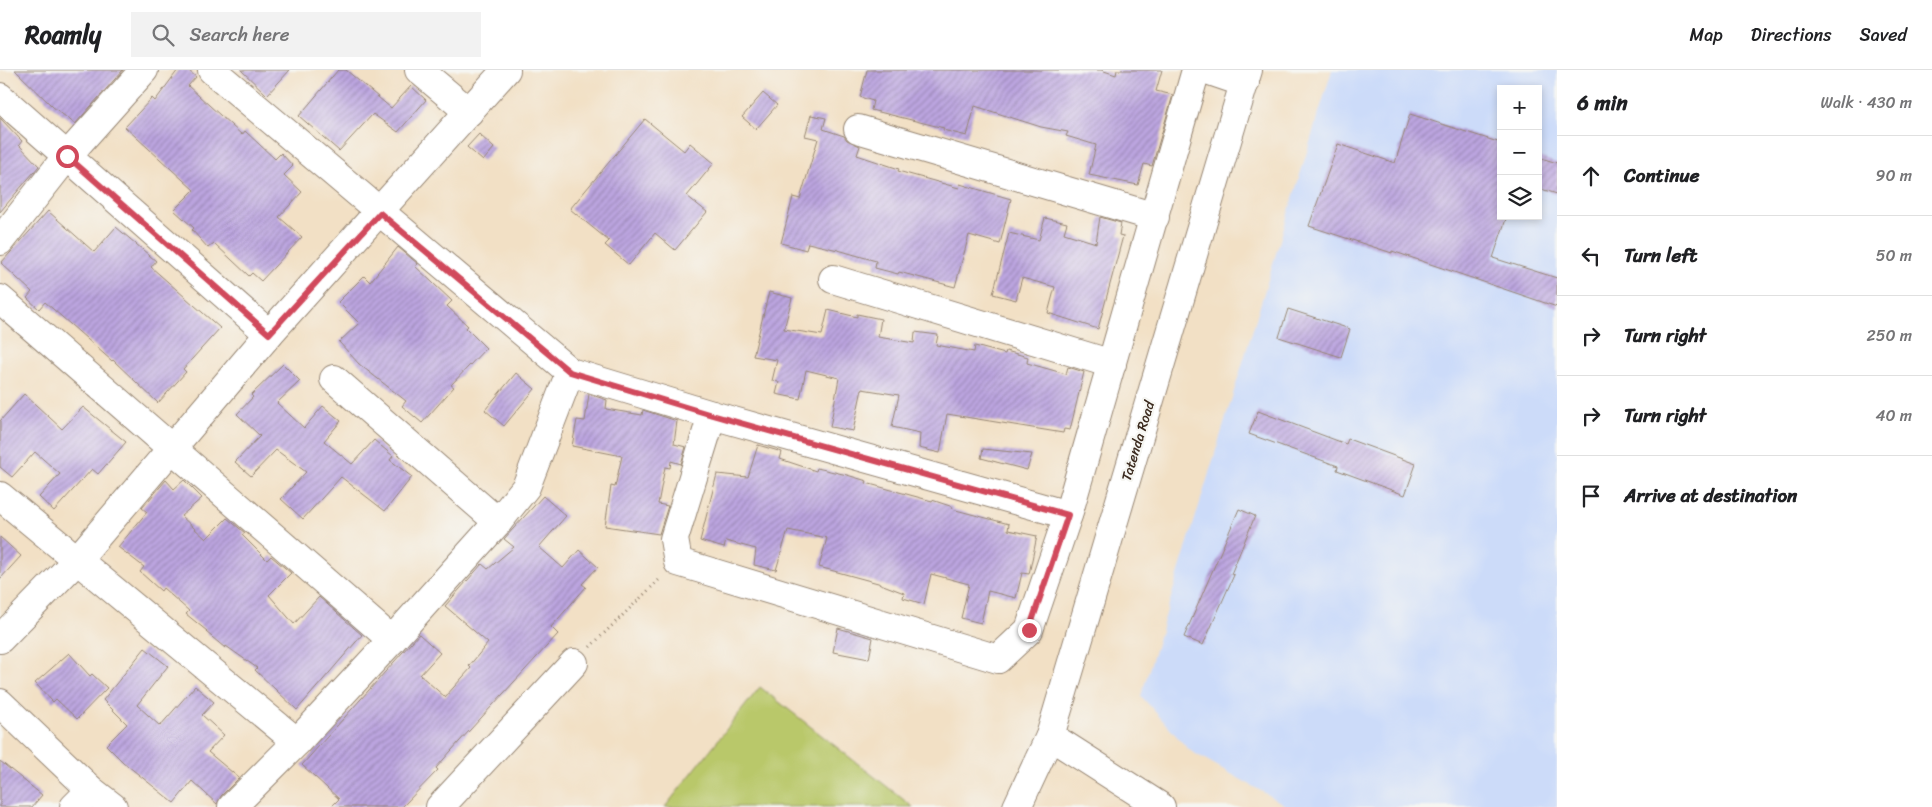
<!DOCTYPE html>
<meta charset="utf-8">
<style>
body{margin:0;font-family:Sriracha,sans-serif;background:#f2f2f2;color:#202124}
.controls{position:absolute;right:15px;top:15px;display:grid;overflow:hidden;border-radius:0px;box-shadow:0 2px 8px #0003}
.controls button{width:45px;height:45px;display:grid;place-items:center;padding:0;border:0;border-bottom:1px solid #e0e0e0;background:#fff;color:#202124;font:25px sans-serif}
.stop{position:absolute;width:15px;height:15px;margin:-11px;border:4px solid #d1495b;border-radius:50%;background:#fff}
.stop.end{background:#d1495b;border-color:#fff;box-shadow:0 1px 5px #0008}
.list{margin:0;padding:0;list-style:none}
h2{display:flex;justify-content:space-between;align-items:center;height:65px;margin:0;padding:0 20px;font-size:21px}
h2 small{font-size:16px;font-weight:400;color:#757577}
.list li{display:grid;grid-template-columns:32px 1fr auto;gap:15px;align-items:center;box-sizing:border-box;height:80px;padding:0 20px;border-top:1px solid #e0e0e0}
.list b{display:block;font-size:19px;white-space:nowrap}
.list em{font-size:16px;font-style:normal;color:#757577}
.icon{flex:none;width:28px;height:28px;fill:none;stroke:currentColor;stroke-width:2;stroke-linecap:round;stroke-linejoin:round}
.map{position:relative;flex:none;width:1557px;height:737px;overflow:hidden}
header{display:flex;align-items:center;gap:30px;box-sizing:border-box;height:70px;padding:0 25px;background:#fff;border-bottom:1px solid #e0e0e0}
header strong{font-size:24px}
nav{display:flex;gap:28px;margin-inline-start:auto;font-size:18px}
.search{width:350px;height:45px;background:#f2f2f2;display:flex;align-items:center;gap:12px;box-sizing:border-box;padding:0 18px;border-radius:0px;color:#757577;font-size:19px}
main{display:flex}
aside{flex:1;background:#fff}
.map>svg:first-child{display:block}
.built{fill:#ccdbf9;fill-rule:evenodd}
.grass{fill:#b9c86b;stroke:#7a7944}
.building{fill:url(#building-hatch)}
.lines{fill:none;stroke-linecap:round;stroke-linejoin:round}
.minor-casing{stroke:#968572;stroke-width:30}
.path{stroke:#968572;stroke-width:3;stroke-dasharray:1 4;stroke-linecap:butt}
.minor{stroke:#fff;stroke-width:28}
.route{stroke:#d1495b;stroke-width:6}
.labels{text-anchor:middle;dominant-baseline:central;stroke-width:4.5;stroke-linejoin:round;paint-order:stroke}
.street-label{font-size:14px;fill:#3b2a1e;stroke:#f6f6f2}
</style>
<header>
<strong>Roamly</strong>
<div class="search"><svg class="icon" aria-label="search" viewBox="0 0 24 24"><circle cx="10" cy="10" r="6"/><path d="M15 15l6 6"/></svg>Search here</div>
<nav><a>Map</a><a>Directions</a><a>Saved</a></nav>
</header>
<main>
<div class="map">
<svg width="1557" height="737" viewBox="0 0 1557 737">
<defs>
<pattern id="building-hatch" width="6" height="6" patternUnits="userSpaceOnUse" patternTransform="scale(1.25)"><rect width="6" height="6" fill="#bca5e0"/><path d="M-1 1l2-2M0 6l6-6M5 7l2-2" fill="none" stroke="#9a87b5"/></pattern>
</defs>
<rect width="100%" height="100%" fill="#f6f6f2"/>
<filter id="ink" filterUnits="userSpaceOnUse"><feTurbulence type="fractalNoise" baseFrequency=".02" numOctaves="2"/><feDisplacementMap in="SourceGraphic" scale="10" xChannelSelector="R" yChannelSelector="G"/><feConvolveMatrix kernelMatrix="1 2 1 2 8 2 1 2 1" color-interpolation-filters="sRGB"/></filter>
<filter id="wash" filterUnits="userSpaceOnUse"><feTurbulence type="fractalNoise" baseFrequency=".0096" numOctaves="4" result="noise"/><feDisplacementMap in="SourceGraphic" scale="20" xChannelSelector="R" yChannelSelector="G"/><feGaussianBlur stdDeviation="1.12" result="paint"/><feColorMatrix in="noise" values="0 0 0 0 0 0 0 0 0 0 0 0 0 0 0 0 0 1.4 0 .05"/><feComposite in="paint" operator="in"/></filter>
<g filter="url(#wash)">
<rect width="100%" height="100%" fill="#f2e0c5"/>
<!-- built -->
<path class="built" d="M 1332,0 L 1557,0 L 1557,737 L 1289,737 L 1189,680 L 1141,626 ZM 1501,19 L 1538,19 L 1538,146 L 1501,146 Z"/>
<!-- grass -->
<path class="grass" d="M 760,617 L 913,737 L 665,737 Z"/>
<g id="blocks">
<!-- building -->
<g class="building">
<path d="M 15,0 L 123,0 L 75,54 L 53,37 Z"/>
<path d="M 178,0 L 188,0 L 196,7 L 188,16 L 242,65 L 245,61 L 275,89 L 281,83 L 293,96 L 284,105 L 302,122 L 279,147 L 302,167 L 261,211 L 252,203 L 249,206 L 214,173 L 208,178 L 192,160 L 194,158 L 174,140 L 194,120 L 125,57 L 152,28 L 155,31 Z"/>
<path d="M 241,0 L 290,0 L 267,25 Z"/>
<path d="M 338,0 L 346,0 L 391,38 L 411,16 L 426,30 L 398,62 L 373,44 L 339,81 L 299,46 Z"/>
<path d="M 867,0 L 1101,0 L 1116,5 L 1117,0 L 1162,0 L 1156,21 L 1173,25 L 1152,96 L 1144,94 L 1138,115 L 1089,105 L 1096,75 L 1066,66 L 1068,62 L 1041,57 L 975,36 L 967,66 L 943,60 L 944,58 L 871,40 L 873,31 L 860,27 Z"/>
<path d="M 763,23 L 777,35 L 756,59 L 742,47 Z"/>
<path d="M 1410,44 L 1501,73 L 1501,146 L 1507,146 L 1493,188 L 1557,208 L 1557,237 L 1392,181 L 1392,183 L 1309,156 L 1338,74 L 1395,93 Z"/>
<path d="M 811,45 L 826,48 L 823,59 L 844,66 L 847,70 L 860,76 L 857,85 L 899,99 L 898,101 L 959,118 L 960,114 L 1011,129 L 1000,174 L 969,165 L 955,217 L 899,202 L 898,204 L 875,198 L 876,191 L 838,180 L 808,173 L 806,180 L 781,173 L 793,127 L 800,129 L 818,69 L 805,66 Z"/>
<path d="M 0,48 L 22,71 L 19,75 L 39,96 L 0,142 Z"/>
<path d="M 645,49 L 684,81 L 690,73 L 714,93 L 687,126 L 707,142 L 675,180 L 655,163 L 629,195 L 605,175 L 609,171 L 570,139 Z"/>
<path d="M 479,64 L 494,78 L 483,91 L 467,77 Z"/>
<path d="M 1538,87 L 1557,93 L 1557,124 L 1538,118 Z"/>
<path d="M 48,141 L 94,182 L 116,157 L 156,191 L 151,197 L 220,258 L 183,299 L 186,302 L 158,333 L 113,290 L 112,291 L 45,232 L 39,239 L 27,228 L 32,222 L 1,193 Z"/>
<path d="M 1100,147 L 1121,153 L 1119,165 L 1123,166 L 1098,259 L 1048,243 L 1055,217 L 1022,208 L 1016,230 L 993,224 L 1009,163 L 1039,170 L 1045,148 L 1067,153 L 1064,163 L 1096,173 Z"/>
<path d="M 398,177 L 418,194 L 415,196 L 452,231 L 447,236 L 468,256 L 466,258 L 486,278 L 451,315 L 454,317 L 422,353 L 402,336 L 406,331 L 359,294 L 339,272 L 359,253 L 338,232 L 364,206 L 370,212 Z"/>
<path d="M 769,222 L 792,228 L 784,259 L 822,265 L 828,240 L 857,247 L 857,244 L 881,249 L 878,267 L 914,273 L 915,262 L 938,265 L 936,275 L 974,282 L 975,276 L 1005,284 L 1006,281 L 1028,287 L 1027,293 L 1066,304 L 1068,297 L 1084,302 L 1070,360 L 1064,359 L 1063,363 L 947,344 L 940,383 L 919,378 L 920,363 L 892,357 L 899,325 L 862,319 L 853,361 L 830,357 L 839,308 L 806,300 L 800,329 L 776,324 L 779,312 L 772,311 L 777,290 L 753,286 Z"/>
<path d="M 1288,239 L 1350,259 L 1341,287 L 1279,267 Z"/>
<path d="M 283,294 L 300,311 L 277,333 L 304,358 L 323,336 L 341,351 L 324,371 L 352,394 L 374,370 L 393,386 L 390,390 L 412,407 L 385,441 L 341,407 L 303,449 L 281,429 L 306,402 L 276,380 L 251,406 L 235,392 L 260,366 L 237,344 L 253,327 L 251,325 Z"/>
<path d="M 516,303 L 535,319 L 504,356 L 485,340 Z"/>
<path d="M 24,324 L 62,359 L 83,337 L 126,372 L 98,404 L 92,399 L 54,441 L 39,427 L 60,404 L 35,382 L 12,407 L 0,397 L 0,351 Z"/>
<path d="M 589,324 L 607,330 L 606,339 L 642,345 L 643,340 L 677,351 L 674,374 L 686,377 L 681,394 L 671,391 L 670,398 L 665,397 L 658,434 L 668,436 L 659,464 L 605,456 L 611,416 L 615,417 L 622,386 L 572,376 L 577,350 L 585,351 Z"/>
<path d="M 1258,341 L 1346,374 L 1348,369 L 1416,394 L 1405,425 L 1337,400 L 1338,396 L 1249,364 Z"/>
<path d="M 758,375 L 782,382 L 780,389 L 816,401 L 817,398 L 847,405 L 867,411 L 866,413 L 932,431 L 932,430 L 953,437 L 952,439 L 1009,454 L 1008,460 L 1037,466 L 1029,504 L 1022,503 L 1016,528 L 988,521 L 981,553 L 961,548 L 969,514 L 931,504 L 924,534 L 903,528 L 904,523 L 878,513 L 819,497 L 827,468 L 788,460 L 776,500 L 754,495 L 756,479 L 726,471 L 724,478 L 700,471 L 717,404 L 748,407 Z"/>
<path d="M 983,379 L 1032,384 L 1027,400 L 981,388 Z"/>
<path d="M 166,410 L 174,419 L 184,410 L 202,428 L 181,446 L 206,469 L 227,448 L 245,463 L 242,465 L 267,490 L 271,486 L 291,503 L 269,525 L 294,554 L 319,527 L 362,565 L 297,640 L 255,600 L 257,598 L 226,576 L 225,578 L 206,562 L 207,561 L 186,544 L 189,541 L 163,518 L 161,521 L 140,502 L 144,497 L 118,477 L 147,442 L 142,438 Z"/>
<path d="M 543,426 L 566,446 L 539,477 L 563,498 L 579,480 L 598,497 L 582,514 L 586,517 L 551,557 L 558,564 L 459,672 L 436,698 L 438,700 L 402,737 L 331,737 L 339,729 L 302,695 L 419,564 L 440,583 L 420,605 L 445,627 L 471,598 L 469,596 L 488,573 L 445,536 L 482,494 L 488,499 L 514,477 L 504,469 Z"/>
<path d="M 1239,439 L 1255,446 L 1231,504 L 1234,505 L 1203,575 L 1184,567 Z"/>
<path d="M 0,467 L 21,486 L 0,509 Z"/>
<path d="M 838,558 L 873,568 L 869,589 L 833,582 Z"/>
<path d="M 145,578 L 168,596 L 137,635 L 160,656 L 195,616 L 214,632 L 202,645 L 224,665 L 208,682 L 239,708 L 221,726 L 217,734 L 192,711 L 174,733 L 123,692 L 106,675 L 127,654 L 103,630 Z"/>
<path d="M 69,583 L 90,606 L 92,604 L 107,618 L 77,649 L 56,629 L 53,632 L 35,613 Z"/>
<path d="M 0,691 L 42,725 L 32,737 L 0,737 Z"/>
</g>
</g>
</g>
<g filter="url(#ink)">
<use href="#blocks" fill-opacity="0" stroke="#968572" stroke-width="1"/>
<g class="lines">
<defs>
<g id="minor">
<path d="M 212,0 L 570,302 L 712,345 L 1068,445"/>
<path d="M 419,0 L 469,42"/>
<path d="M 1207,0 L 1245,13"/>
<path d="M 0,27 L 269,264"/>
<path d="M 858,59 L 1155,147"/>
<path d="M 0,171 L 67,86 L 144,0"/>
<path d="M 833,209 L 1112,294"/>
<path d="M 0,229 L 392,570"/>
<path d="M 334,309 L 498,452"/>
<path d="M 712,345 L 674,469 L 678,492 L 998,589 L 1029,560 L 1068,445 L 1196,0"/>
<path d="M 0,426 L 297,672"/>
<path d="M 0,569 L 76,491 L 269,264 L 506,0"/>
<path d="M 0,633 L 91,720 L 113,737"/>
<path d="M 1050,666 L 1161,737"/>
<path d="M 74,737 L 91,720"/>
<path d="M 232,737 L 297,672 L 392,570 L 498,452 L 526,417 L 570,302"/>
<path d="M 440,737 L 574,593"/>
<path d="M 1017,737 L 1050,666 L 1248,0"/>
</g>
</defs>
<!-- minor casing -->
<use href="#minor" class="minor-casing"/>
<!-- path -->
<path class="path" d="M 590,577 L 661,508"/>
<!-- minor -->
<use href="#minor" class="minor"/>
</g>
</g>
<g class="lines" filter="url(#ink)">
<!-- route -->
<path class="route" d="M 67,86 L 269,264 L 380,143 L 570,302 L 712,345 L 1068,445 L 1029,560"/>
</g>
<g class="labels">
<!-- street labels -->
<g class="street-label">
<text transform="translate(1138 371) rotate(-73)">Tatenda Road</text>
</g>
</g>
</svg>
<div class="controls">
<button>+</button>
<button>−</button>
<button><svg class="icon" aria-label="layers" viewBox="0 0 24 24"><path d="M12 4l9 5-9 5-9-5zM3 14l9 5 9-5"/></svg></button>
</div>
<div class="stop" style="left:67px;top:86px"></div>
<div class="stop end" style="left:1029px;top:560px"></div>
</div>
<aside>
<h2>6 min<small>Walk · 430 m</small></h2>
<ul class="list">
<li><svg class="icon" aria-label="ahead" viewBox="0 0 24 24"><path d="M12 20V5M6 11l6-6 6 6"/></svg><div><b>Continue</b></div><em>90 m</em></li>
<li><svg class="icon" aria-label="left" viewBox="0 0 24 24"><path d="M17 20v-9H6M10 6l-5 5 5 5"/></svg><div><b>Turn left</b></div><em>50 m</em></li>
<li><svg class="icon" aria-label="right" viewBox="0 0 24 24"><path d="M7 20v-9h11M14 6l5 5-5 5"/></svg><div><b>Turn right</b></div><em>250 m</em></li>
<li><svg class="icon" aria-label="right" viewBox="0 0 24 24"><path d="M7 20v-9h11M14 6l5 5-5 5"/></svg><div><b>Turn right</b></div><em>40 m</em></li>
<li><svg class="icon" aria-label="arrive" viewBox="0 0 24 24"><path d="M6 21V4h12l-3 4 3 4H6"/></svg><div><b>Arrive at destination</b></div></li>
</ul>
</aside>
</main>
